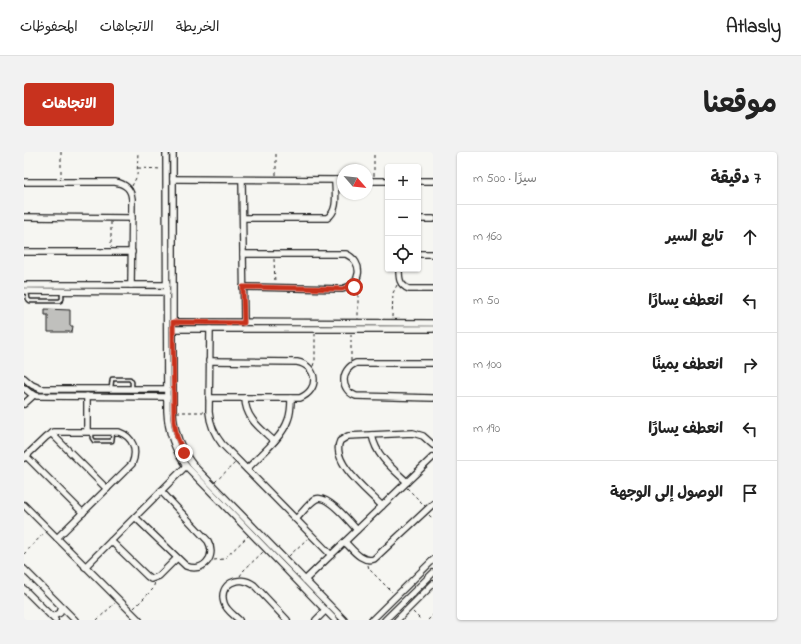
<!DOCTYPE html>
<html lang="ar">
<meta charset="utf-8">
<style>
body{margin:0;font-family:"Indie Flower","Playpen Sans Arabic",sans-serif;background:#f2f2f2;color:#222;direction:rtl}
.controls{position:absolute;right:12px;top:12px;display:grid;overflow:hidden;border-radius:4px;box-shadow:0 1px 3px #0004}
.controls button{width:36px;height:36px;display:grid;place-items:center;padding:0;border:0;border-bottom:1px solid #e0e0e0;background:#fff;color:#222;font:20px sans-serif}
.compass{position:absolute;left:313px;top:12px;width:36px;height:36px;border-radius:50%;background:#fff;box-shadow:0 1px 3px #0004;rotate:118deg}
.stop{position:absolute;width:12px;height:12px;margin:-9px;border:3px solid #c8321e;border-radius:50%;background:#fff}
.stop.end{background:#c8321e;border-color:#fff;box-shadow:0 1px 4px #0008}
.list{margin:0;padding:0;list-style:none}
h2{display:flex;justify-content:space-between;align-items:center;height:52px;margin:0;padding:0 16px;font-size:17px}
h2 small{font-size:13px;font-weight:400;color:#767676}
.list li{display:grid;grid-template-columns:26px 1fr auto;gap:12px;align-items:center;box-sizing:border-box;height:64px;padding:0 16px;border-top:1px solid #e0e0e0}
.list b{display:block;font-size:15px;white-space:nowrap}
.list em{font-size:13px;font-style:normal;color:#767676}
.icon{flex:none;width:22px;height:22px;fill:none;stroke:currentColor;stroke-width:2;stroke-linecap:round;stroke-linejoin:round}
.map{position:relative;flex:none;width:409px;height:468px;overflow:hidden;direction:ltr;border-radius:4px}
header{display:flex;align-items:center;gap:24px;box-sizing:border-box;height:56px;padding:0 20px;background:#fff;border-bottom:1px solid #e0e0e0}
header strong{font-size:19px}
nav{display:flex;gap:22px;margin-inline-start:auto;font-size:14px}
.intro{display:flex;align-items:center;justify-content:space-between;box-sizing:border-box;height:96px;padding:0 24px}
h1{margin:0;font-size:28px}
.button{padding:10px 18px;border-radius:4px;background:#c8321e;color:#fff;font-size:14px;font-weight:700}
main{display:flex;gap:24px;padding:0 24px}
aside{flex:1;background:#fff;border-radius:4px;box-shadow:0 1px 3px #0004}
.map>svg:first-child{display:block}
.building{fill:#c0c0bd;stroke:#1c1c1c}
.lines{fill:none;stroke-linecap:round;stroke-linejoin:round}
.lane-casing{stroke:#1c1c1c;stroke-width:5.5}
.street-casing{stroke:#1c1c1c;stroke-width:8}
.path{stroke:#1c1c1c;stroke-width:1;stroke-dasharray:3 3;stroke-linecap:butt}
.lane{stroke:#f6f6f2;stroke-width:2.5}
.street{stroke:#f6f6f2;stroke-width:5.5}
.route{stroke:#c8321e;stroke-width:5}
</style>
<header>
<strong>Atlasly</strong>
<nav><a>الخريطة</a><a>الاتجاهات</a><a>المحفوظات</a></nav>
</header>
<div class="intro"><h1>موقعنا</h1><a class="button">الاتجاهات</a></div>
<main>
<aside>
<h2>7 دقيقة<small>سيرًا · 500 m</small></h2>
<ul class="list">
<li><svg class="icon" aria-label="ahead" viewBox="0 0 24 24"><path d="M12 20V5M6 11l6-6 6 6"/></svg><div><b>تابع السير</b></div><em>160 m</em></li>
<li><svg class="icon" aria-label="left" viewBox="0 0 24 24"><path d="M17 20v-9H6M10 6l-5 5 5 5"/></svg><div><b>انعطف يسارًا</b></div><em>50 m</em></li>
<li><svg class="icon" aria-label="right" viewBox="0 0 24 24"><path d="M7 20v-9h11M14 6l5 5-5 5"/></svg><div><b>انعطف يمينًا</b></div><em>100 m</em></li>
<li><svg class="icon" aria-label="left" viewBox="0 0 24 24"><path d="M17 20v-9H6M10 6l-5 5 5 5"/></svg><div><b>انعطف يسارًا</b></div><em>190 m</em></li>
<li><svg class="icon" aria-label="arrive" viewBox="0 0 24 24"><path d="M6 21V4h12l-3 4 3 4H6"/></svg><div><b>الوصول إلى الوجهة</b></div></li>
</ul>
</aside>
<div class="map">
<svg width="409" height="468" viewBox="0 0 409 468">
<rect width="100%" height="100%" fill="#f6f6f2"/>
<filter id="ink" filterUnits="userSpaceOnUse"><feTurbulence type="fractalNoise" baseFrequency=".025" numOctaves="2"/><feDisplacementMap in="SourceGraphic" scale="8" xChannelSelector="R" yChannelSelector="G"/><feConvolveMatrix kernelMatrix="1 2 1 2 8 2 1 2 1" color-interpolation-filters="sRGB"/></filter>
<g filter="url(#ink)">
<!-- building -->
<path class="building" d="M 21,157 L 46,158 L 46,174 L 49,174 L 48,180 L 24,180 L 24,163 L 21,163 Z"/>
<g class="lines">
<defs>
<g id="lane">
<path d="M 3,139 L 4,147 L 6,149 L 36,149 L 38,147 L 38,140"/>
<path d="M 87,236 L 88,227 L 106,227 L 108,230 L 108,237"/>
<path d="M 68,280 L 68,286 L 70,289 L 88,289 L 89,280"/>
</g>
<g id="street">
<path d="M 142,0 L 143,259 C 144,280 150,297 162,314 L 311,468"/>
<path d="M 149,0 L 149,260 C 150,281 157,298 170,314 L 320,468"/>
<path d="M 149,27 L 319,28"/>
<path d="M 218,28 L 220,171"/>
<path d="M 343,29 L 364,29"/>
<path d="M 394,29 L 409,29"/>
<path d="M 0,30 L 91,30 C 102,32 107,37 108,47 L 107,133"/>
<path d="M 0,65 L 108,66"/>
<path d="M 219,66 L 303,66 C 315,59 311,41 311,28"/>
<path d="M 394,67 L 409,67"/>
<path d="M 0,100 L 108,100"/>
<path d="M 219,102 L 322,102 C 340,110 338,133 318,137 L 219,135"/>
<path d="M 394,102 L 409,102"/>
<path d="M 375,117 C 375,126 375,133 385,137 L 409,137"/>
<path d="M 0,133 L 143,133"/>
<path d="M 0,139 L 143,140"/>
<path d="M 149,170 L 409,171"/>
<path d="M 149,177 L 409,177"/>
<path d="M 186,177 L 185,260 C 186,273 190,282 198,292 L 307,403"/>
<path d="M 409,211 L 332,211 C 316,218 316,238 332,244 L 409,246"/>
<path d="M 0,226 L 8,233 L 17,237 L 143,237"/>
<path d="M 0,236 L 6,241 L 13,244 L 143,245"/>
<path d="M 63,244 L 63,279"/>
<path d="M 185,246 L 276,246 C 296,238 294,214 273,210 L 185,209"/>
<path d="M 221,246 C 221,266 237,277 250,289"/>
<path d="M 0,252 L 10,243"/>
<path d="M 27,281 L 83,337"/>
<path d="M 348,283 C 352,304 368,316 383,330"/>
<path d="M 2,304 L 59,361"/>
<path d="M 0,306 L 22,285 L 29,280 L 95,280 C 109,285 114,298 108,312 L 33,386"/>
<path d="M 223,317 C 236,303 258,286 264,268 C 267,261 267,254 267,246"/>
<path d="M 0,353 L 115,468"/>
<path d="M 358,354 C 345,340 306,310 316,289 L 324,284 L 389,281 L 399,284 L 409,293"/>
<path d="M 111,365 L 162,414 C 179,421 193,405 184,389 L 137,339"/>
<path d="M 272,367 C 278,361 285,351 292,347 C 303,342 326,370 333,378"/>
<path d="M 87,389 L 123,424 L 127,427 L 135,424 L 153,406"/>
<path d="M 321,390 C 329,398 338,411 350,407 L 409,352"/>
<path d="M 61,415 L 162,314"/>
<path d="M 0,417 L 51,468"/>
<path d="M 281,428 L 409,305"/>
<path d="M 0,437 L 31,468"/>
<path d="M 27,464 L 30,464 L 36,461 L 38,455"/>
<path d="M 215,468 C 210,463 202,458 200,451 C 194,432 215,422 230,433 L 263,468"/>
<path d="M 292,468 L 302,458"/>
<path d="M 348,468 L 409,408"/>
<path d="M 361,468 L 409,421"/>
<path d="M 373,468 L 409,432"/>
</g>
</defs>
<!-- lane casing -->
<use href="#lane" class="lane-casing"/>
<!-- street casing -->
<use href="#street" class="street-casing"/>
<!-- path -->
<g class="path">
<path d="M 37,0 L 37,25"/>
<path d="M 114,16 L 138,17"/>
<path d="M 252,23 L 252,0"/>
<path d="M 350,24 L 350,0"/>
<path d="M 108,34 L 113,24 L 114,0"/>
<path d="M 87,70 L 87,95"/>
<path d="M 250,107 L 251,131"/>
<path d="M 331,137 L 334,143 L 334,167"/>
<path d="M 368,165 L 369,141 L 373,133"/>
<path d="M 327,182 L 327,209"/>
<path d="M 289,214 L 291,208 L 291,182"/>
<path d="M 153,260 L 180,260"/>
<path d="M 191,330 L 211,311"/>
<path d="M 383,336 L 401,354"/>
<path d="M 405,363 L 409,367"/>
<path d="M 0,402 L 20,381"/>
<path d="M 265,404 L 284,386"/>
<path d="M 190,408 L 200,407 L 224,384"/>
<path d="M 344,413 L 345,417 L 368,440"/>
<path d="M 216,424 L 220,418 L 239,400"/>
<path d="M 110,456 L 129,437 L 131,430"/>
<path d="M 389,460 L 397,468"/>
<path d="M 73,468 L 91,451"/>
<path d="M 404,468 L 409,463"/>
<path d="M 409,468 L 409,467"/>
</g>
<!-- lane -->
<use href="#lane" class="lane"/>
<!-- street -->
<use href="#street" class="street"/>
</g>
</g>
<g class="lines" filter="url(#ink)">
<!-- route -->
<path class="route" d="M 160,301 L 153,285 L 150,269 L 149,170 L 220,171 L 219,135 L 318,137 L 327,134 L 330,135"/>
</g>
</svg>
<div class="controls">
<button>+</button>
<button>−</button>
<button><svg class="icon" aria-label="locate" viewBox="0 0 24 24"><circle cx="12" cy="12" r="6"/><path d="M12 2v4M12 18v4M2 12h4M18 12h4"/></svg></button>
</div>
<svg class="compass" viewBox="-18 -18 36 36"><path d="M0-13l5 13h-10z" fill="#e53935"/><path d="M0 13l5-13h-10z" fill="#767676"/></svg>
<div class="stop" style="left:330px;top:135px"></div>
<div class="stop end" style="left:160px;top:301px"></div>
</div>
</main>
